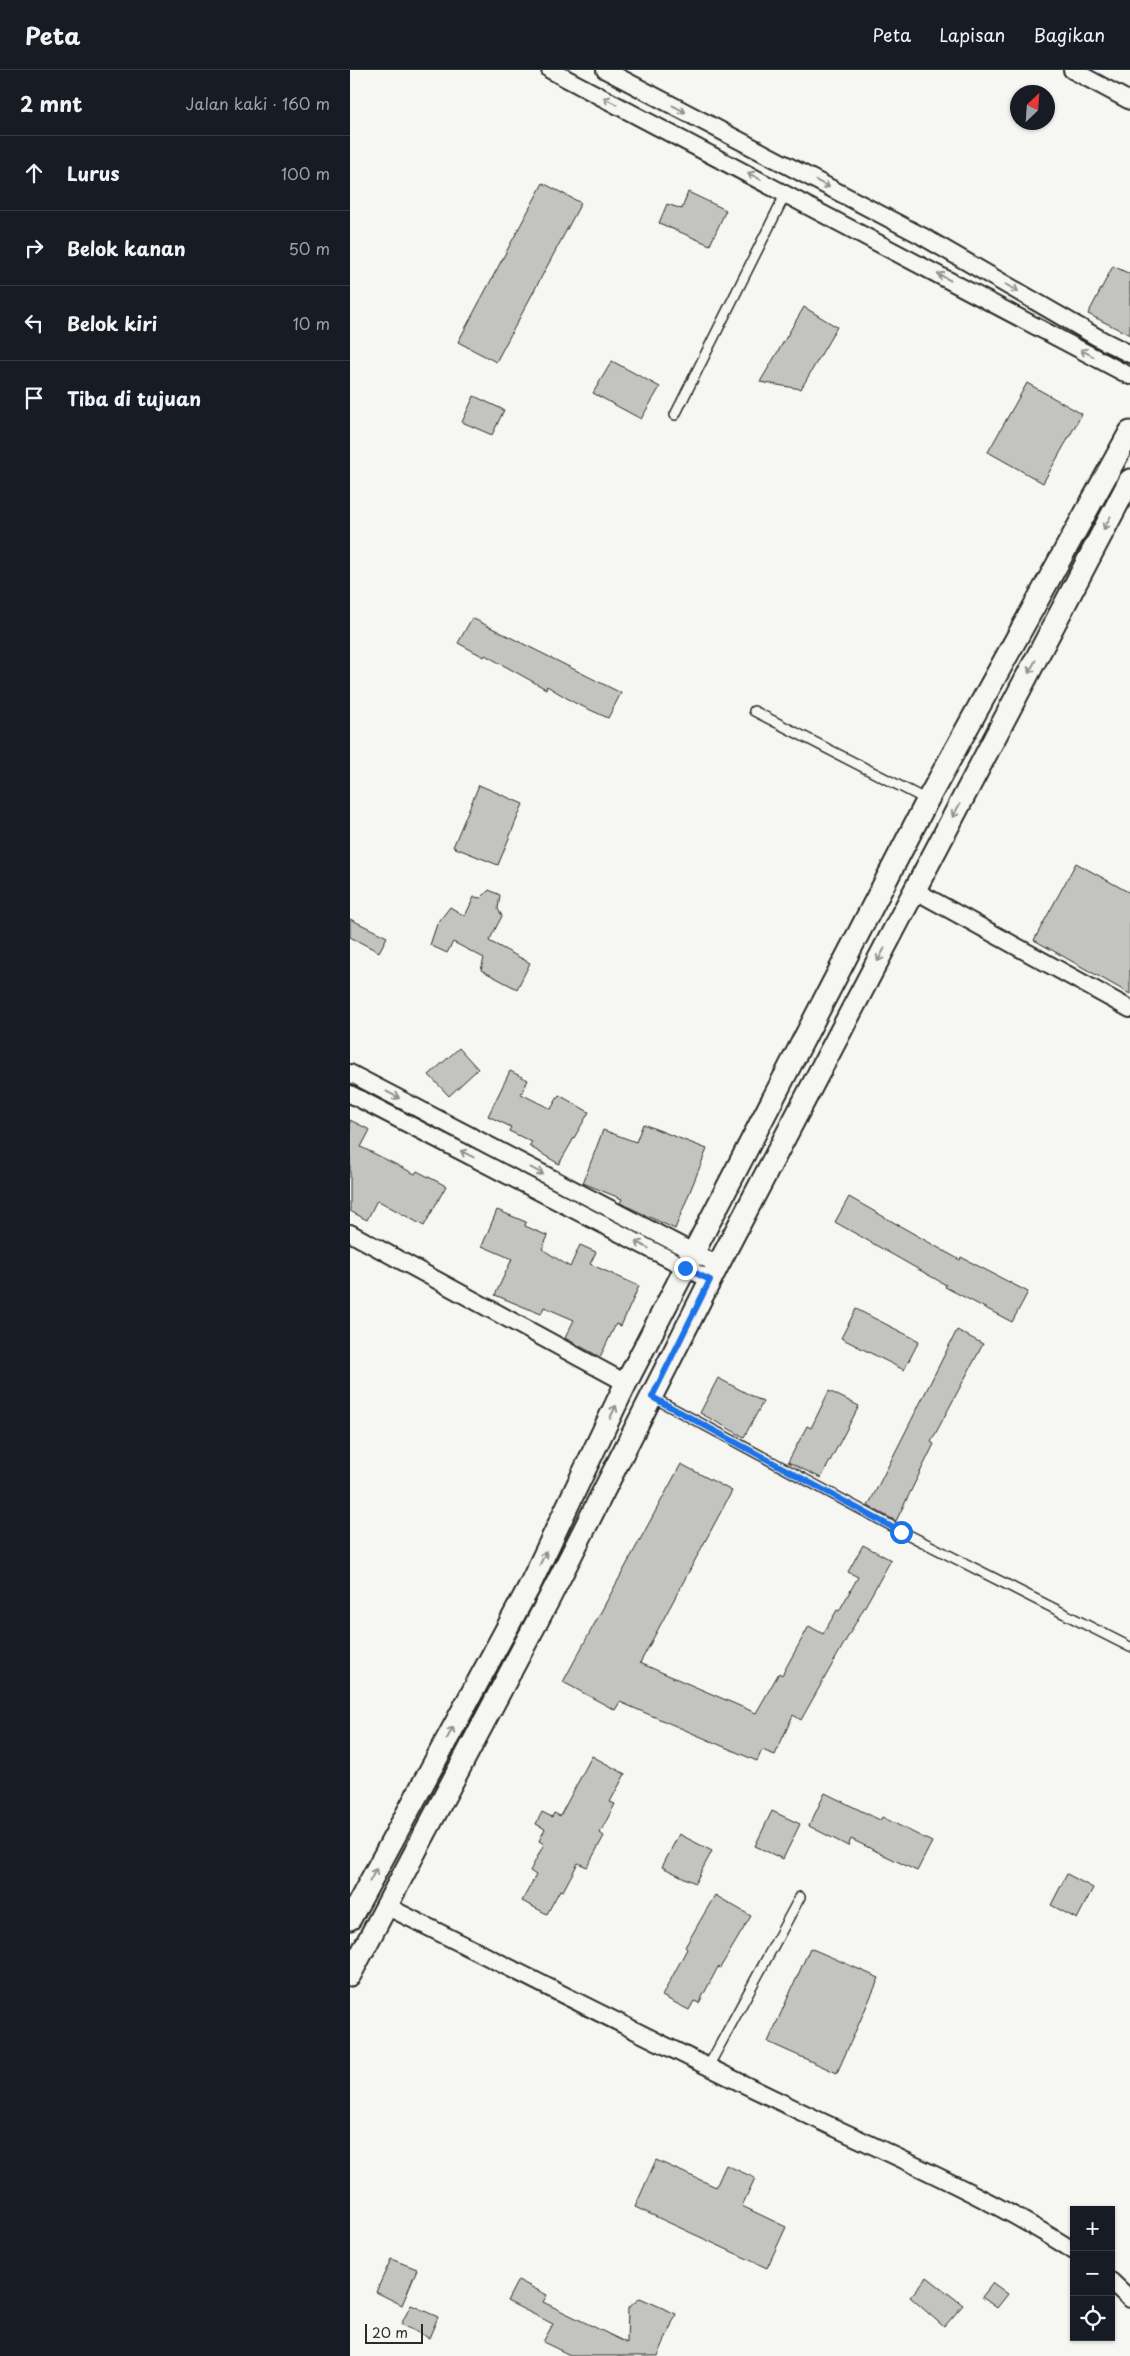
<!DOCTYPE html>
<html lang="id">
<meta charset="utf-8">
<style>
body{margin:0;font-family:"Playpen Sans",sans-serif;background:#20242c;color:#f1f3f6}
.controls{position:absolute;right:15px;bottom:15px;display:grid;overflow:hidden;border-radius:0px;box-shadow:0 1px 4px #0004}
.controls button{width:45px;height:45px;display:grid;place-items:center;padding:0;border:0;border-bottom:1px solid #363941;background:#171b24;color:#f1f3f6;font:25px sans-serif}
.compass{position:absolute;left:660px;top:15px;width:45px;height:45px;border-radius:50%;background:#171b24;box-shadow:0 1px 4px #0004;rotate:25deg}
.scale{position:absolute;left:15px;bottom:12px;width:58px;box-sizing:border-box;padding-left:5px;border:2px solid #2b2b2b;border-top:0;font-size:14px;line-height:18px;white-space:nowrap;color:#2b2b2b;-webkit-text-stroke:4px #f6f6f2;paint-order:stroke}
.stop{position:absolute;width:15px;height:15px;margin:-11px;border:4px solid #1a73e8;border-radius:50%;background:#fff}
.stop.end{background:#1a73e8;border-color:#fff;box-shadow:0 1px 5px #0008}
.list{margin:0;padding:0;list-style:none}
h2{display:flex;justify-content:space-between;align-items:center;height:65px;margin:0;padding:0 20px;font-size:21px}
h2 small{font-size:16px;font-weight:400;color:#9ea1a6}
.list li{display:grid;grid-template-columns:32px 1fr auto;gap:15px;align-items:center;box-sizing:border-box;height:75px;padding:0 20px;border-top:1px solid #363941}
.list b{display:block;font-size:19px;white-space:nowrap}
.list em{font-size:16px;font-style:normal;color:#9ea1a6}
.icon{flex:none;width:28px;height:28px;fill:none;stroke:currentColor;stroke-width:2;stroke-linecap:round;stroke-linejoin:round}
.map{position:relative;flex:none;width:780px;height:2286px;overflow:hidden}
header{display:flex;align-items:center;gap:30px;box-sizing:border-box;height:70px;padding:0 25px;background:#171b24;border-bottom:1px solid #363941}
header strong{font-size:24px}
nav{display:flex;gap:28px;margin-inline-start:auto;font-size:18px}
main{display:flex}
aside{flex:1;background:#171b24}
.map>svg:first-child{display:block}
.building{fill:#c3c3c0;stroke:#2b2b2b}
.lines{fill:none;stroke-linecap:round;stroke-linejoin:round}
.service-casing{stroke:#2b2b2b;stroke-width:12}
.minor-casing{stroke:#2b2b2b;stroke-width:20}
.tertiary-casing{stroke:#2b2b2b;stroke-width:25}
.service{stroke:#f6f6f2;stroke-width:9}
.minor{stroke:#f6f6f2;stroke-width:16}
.tertiary{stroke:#f6f6f2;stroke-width:21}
.oneway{stroke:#90908e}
.route{stroke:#1a73e8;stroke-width:6}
</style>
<header>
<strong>Peta</strong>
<nav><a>Peta</a><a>Lapisan</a><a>Bagikan</a></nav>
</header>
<main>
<aside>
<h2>2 mnt<small>Jalan kaki · 160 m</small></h2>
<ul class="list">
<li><svg class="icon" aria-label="ahead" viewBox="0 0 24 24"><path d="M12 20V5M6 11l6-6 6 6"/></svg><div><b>Lurus</b></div><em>100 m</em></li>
<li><svg class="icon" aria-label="right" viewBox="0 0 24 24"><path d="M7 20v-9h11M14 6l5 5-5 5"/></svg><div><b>Belok kanan</b></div><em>50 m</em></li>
<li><svg class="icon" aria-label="left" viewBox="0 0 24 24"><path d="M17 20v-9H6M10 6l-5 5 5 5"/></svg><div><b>Belok kiri</b></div><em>10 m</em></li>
<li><svg class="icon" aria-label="arrive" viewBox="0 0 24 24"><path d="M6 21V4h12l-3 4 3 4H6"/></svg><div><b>Tiba di tujuan</b></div></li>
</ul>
</aside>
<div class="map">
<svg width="780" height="2286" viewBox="0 0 780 2286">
<rect width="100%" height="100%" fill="#f6f6f2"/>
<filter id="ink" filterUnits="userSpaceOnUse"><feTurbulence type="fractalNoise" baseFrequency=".02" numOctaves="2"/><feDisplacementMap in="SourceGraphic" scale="10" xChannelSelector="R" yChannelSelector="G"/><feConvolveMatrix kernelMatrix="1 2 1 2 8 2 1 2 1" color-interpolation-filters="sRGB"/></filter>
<g filter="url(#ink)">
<!-- building -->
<g class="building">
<path d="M 193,113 L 231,133 L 146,292 L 108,272 Z"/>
<path d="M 338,122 L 376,140 L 360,175 L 309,153 L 317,134 L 332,139 Z"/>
<path d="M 763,196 L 780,204 L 780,265 L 738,244 Z"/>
<path d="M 454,237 L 487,257 L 451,319 L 410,312 Z"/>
<path d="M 262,291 L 310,317 L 291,349 L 243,323 Z"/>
<path d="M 677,313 L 732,344 L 693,413 L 638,382 Z"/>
<path d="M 124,326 L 154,340 L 142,365 L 112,352 Z"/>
<path d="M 122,548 L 271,623 L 258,648 L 225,633 L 197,616 L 196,619 L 135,585 L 134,587 L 108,573 Z"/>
<path d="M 129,715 L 173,734 L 148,795 L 103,777 Z"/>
<path d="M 726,793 L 780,823 L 780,924 L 684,870 Z"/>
<path d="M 139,820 L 150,825 L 148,839 L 152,846 L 139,871 L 180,893 L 167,919 L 131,900 L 134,888 L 103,872 L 97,883 L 80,875 L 87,854 L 100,837 L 115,846 L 124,827 L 131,828 Z"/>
<path d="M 0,849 L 37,867 L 29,882 L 0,867 Z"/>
<path d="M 109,978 L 128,999 L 99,1026 L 79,1005 Z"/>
<path d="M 160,1001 L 178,1010 L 171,1024 L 201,1039 L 209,1025 L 239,1042 L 209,1094 L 179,1076 L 182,1072 L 159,1061 L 161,1057 L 138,1046 Z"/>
<path d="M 0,1050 L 20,1060 L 11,1077 L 65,1104 L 67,1101 L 96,1116 L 74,1156 L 27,1130 L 17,1150 L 0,1141 Z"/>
<path d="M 293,1054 L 357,1079 L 325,1159 L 270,1133 L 272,1129 L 233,1113 L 253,1060 L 286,1072 Z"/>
<path d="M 499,1127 L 610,1190 L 611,1187 L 678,1222 L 662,1252 L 595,1217 L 596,1215 L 485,1152 Z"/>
<path d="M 147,1140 L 176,1152 L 175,1156 L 198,1166 L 192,1179 L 220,1197 L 230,1175 L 246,1182 L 240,1194 L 289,1216 L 271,1256 L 266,1254 L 250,1287 L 215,1268 L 224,1250 L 194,1237 L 191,1244 L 145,1225 L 162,1189 L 132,1176 Z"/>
<path d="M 506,1239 L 569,1271 L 554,1300 L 491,1268 Z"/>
<path d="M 607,1260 L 633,1274 L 581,1372 L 584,1374 L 546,1451 L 518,1436 Z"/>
<path d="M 368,1308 L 413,1332 L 394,1367 L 350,1343 Z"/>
<path d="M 479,1321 L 509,1336 L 471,1408 L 438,1392 L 457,1356 L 461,1358 Z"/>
<path d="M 331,1394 L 382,1421 L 290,1593 L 406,1643 L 429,1603 L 432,1605 L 459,1556 L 473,1564 L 487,1540 L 489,1541 L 508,1507 L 498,1502 L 513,1475 L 541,1490 L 451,1650 L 443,1645 L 425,1685 L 412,1680 L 407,1691 L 270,1632 L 265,1640 L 213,1612 Z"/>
<path d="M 242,1686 L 275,1704 L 260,1732 L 265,1734 L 250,1763 L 254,1766 L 237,1797 L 228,1793 L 213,1821 L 210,1820 L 197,1844 L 172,1831 L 186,1805 L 180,1801 L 194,1774 L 189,1771 L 195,1759 L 186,1754 L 192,1742 L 202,1747 L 204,1743 L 210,1746 Z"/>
<path d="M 475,1723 L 530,1750 L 532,1747 L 582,1772 L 567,1801 L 501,1769 L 498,1776 L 459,1756 Z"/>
<path d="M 422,1741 L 450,1754 L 433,1789 L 405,1776 Z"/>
<path d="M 329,1764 L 362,1781 L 345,1813 L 312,1797 Z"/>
<path d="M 717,1804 L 743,1818 L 727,1849 L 701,1835 Z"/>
<path d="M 365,1825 L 401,1846 L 370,1898 L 368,1897 L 349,1933 L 344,1931 L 339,1940 L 312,1926 L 337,1879 L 335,1877 Z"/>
<path d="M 460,1878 L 529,1908 L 487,2003 L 418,1972 Z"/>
<path d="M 306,2090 L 366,2117 L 376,2095 L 405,2108 L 392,2136 L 436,2157 L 417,2198 L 285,2137 Z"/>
<path d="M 41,2189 L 67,2199 L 52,2235 L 26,2222 Z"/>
<path d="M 577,2207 L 613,2235 L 594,2257 L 560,2227 Z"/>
<path d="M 168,2210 L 197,2225 L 193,2232 L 277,2273 L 278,2238 L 290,2228 L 326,2244 L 308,2286 L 222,2286 L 193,2272 L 203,2254 L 157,2231 Z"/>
<path d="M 643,2213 L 658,2224 L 647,2238 L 632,2227 Z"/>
<path d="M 61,2235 L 88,2247 L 79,2268 L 51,2254 Z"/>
</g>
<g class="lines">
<defs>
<g id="service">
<path d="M 325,345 L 436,123"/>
<path d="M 404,641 L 577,730"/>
<path d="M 302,1327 L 551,1461 L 780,1577"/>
<path d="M 358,1997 L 450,1827"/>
</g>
<g id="minor">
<path d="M 200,0 L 780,306"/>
<path d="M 255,0 L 572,166 L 752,270 L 780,284"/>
<path d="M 722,0 L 780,31"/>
<path d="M 564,820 L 780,939"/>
<path d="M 0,1003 L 368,1195"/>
<path d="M 0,1024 L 360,1210"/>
<path d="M 0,1163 L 276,1313"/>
<path d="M 36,1836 C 171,1903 305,1972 441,2037 C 534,2082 637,2125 724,2181"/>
<path d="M 761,2211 L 780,2229"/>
</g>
<g id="tertiary">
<path d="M 0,1849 L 178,1519 L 276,1313 L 577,731 L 780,362"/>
<path d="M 0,1905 L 199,1529 L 368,1195 L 780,410"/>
</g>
</defs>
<!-- service casing -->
<use href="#service" class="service-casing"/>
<!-- minor casing -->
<use href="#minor" class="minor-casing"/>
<!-- tertiary casing -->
<use href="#tertiary" class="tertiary-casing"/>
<!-- service -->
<use href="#service" class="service"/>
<!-- minor -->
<use href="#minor" class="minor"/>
<!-- tertiary -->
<use href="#tertiary" class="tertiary"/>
</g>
<!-- one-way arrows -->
<defs><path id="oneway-shaft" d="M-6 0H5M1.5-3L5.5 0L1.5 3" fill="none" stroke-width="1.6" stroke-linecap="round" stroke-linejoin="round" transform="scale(1.25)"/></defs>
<g class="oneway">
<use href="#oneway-shaft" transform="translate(260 31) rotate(-152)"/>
<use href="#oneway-shaft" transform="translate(329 39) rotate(28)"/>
<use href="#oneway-shaft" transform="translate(404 106) rotate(-152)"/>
<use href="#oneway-shaft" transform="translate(473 114) rotate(27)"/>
<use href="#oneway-shaft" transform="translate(594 207) rotate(-152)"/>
<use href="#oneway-shaft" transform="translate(662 218) rotate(30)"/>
<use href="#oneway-shaft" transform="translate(737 283) rotate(-152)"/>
<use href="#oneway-shaft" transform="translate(757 453) rotate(118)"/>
<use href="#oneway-shaft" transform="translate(682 597) rotate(118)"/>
<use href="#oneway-shaft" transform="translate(606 741) rotate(118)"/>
<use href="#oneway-shaft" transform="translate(531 885) rotate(118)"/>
<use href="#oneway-shaft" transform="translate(43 1025) rotate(28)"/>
<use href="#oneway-shaft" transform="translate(117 1084) rotate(-153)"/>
<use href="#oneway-shaft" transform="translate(187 1101) rotate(28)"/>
<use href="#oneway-shaft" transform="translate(292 1175) rotate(-153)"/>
<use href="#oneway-shaft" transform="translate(263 1342) rotate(-65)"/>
<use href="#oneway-shaft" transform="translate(193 1488) rotate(-65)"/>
<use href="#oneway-shaft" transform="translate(100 1663) rotate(-62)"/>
<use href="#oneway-shaft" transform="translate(23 1805) rotate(-62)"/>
</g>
</g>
<g class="lines" filter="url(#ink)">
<!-- route -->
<path class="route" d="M 335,1198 L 360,1210 L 302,1327 L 551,1462"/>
</g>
</svg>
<div class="controls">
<button>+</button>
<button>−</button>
<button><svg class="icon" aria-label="locate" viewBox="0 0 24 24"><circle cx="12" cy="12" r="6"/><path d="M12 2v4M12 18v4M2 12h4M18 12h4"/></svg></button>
</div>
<svg class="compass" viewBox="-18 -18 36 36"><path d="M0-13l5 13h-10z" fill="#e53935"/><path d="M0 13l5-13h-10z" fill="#9ea1a6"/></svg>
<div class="scale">20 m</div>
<div class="stop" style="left:551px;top:1462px"></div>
<div class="stop end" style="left:335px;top:1198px"></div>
</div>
</main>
